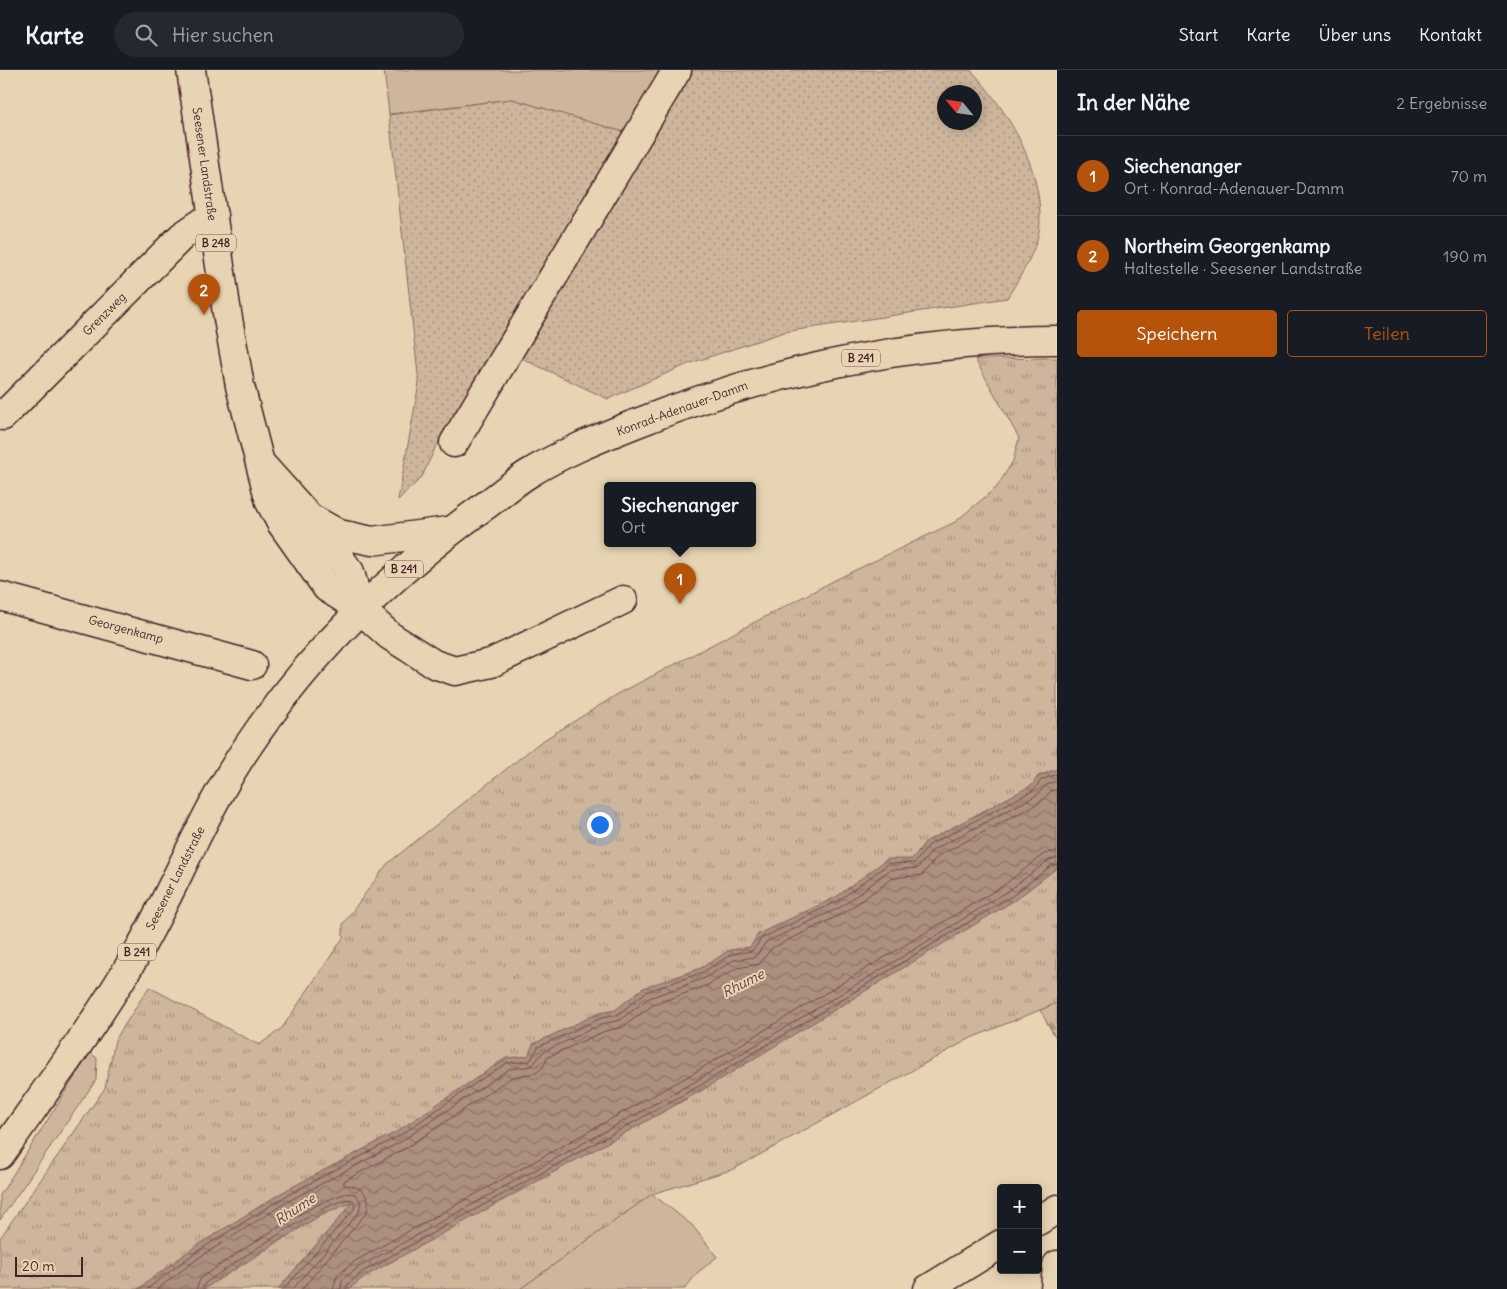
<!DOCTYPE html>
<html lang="de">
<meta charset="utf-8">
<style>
body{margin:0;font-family:Delius,sans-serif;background:#242831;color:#f1f3f6}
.controls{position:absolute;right:15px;bottom:15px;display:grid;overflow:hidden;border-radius:5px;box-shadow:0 2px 12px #0003}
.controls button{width:45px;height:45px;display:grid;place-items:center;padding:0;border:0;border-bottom:1px solid #363941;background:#171b24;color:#f1f3f6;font:25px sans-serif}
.compass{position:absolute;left:937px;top:15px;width:45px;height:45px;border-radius:50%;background:#171b24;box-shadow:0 2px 12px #0003;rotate:299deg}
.scale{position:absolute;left:15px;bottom:12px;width:68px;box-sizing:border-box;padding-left:5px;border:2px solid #4a1f2b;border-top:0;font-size:14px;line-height:18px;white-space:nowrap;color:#4a1f2b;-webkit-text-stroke:4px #e7d4b2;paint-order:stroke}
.you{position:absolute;left:599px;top:754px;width:18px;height:18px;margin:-12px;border:4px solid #fff;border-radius:50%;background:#1a73e8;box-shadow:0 0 0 8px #1a73e833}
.badge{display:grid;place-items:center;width:32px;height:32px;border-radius:50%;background:#b45309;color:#fff;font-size:16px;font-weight:700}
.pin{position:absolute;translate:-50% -41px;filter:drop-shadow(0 1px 2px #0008)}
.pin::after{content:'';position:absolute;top:26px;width:18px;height:15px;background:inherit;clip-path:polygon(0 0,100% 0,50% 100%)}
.popup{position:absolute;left:604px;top:412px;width:152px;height:65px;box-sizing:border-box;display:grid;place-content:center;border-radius:5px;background:#171b24;filter:drop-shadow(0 1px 4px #0005);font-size:16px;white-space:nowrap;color:#9ea1a6}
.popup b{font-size:19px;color:#f1f3f6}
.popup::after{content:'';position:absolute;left:50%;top:100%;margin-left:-10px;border:10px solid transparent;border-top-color:#171b24}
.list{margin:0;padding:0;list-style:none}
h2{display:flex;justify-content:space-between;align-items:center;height:65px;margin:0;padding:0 20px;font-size:21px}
h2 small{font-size:16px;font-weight:400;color:#9ea1a6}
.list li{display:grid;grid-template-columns:32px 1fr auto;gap:15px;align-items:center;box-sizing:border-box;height:80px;padding:0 20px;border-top:1px solid #363941}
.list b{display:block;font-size:19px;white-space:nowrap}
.list p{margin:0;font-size:16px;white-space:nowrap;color:#9ea1a6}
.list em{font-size:16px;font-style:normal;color:#9ea1a6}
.actions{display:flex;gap:10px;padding:15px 20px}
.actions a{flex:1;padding:11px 0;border:1px solid #b45309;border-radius:5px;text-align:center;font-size:18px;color:#b45309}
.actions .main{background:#b45309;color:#fff}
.icon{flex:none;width:28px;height:28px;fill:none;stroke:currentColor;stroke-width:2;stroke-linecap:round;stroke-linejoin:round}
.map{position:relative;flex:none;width:1057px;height:1219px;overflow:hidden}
header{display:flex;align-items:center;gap:30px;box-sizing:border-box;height:70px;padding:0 25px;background:#171b24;border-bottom:1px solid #363941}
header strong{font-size:24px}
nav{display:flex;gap:28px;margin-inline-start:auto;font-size:18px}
.search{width:350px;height:45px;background:#242831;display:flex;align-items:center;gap:12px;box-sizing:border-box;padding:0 18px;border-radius:28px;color:#9ea1a6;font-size:19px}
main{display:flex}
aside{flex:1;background:#171b24}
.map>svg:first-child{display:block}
.grass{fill:#ceb69c;stroke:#8c6a64}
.forest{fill:url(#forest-firs);stroke:#8c6a64}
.park{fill:url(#park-tufts);stroke:#8c6a64}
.garden{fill:url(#garden-dots);stroke:#8c6a64;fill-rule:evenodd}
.water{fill:url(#water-waves);stroke:#84625d}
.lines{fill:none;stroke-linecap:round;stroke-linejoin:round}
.shore{stroke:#714c4d;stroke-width:1}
.minor-casing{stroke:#4a1f2b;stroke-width:31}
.major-casing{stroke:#4a1f2b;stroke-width:31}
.minor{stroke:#e7d4b2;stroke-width:28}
.major{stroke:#e7d4b2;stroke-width:28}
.labels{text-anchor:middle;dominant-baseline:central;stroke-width:4;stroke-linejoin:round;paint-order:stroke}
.shield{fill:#e7d4b2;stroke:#795554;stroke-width:1}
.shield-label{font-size:11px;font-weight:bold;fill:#4a1f2b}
.street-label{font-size:12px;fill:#4a1f2b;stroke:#e7d4b2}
.water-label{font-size:14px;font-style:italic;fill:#623b40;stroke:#e7d4b2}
</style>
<header>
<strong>Karte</strong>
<div class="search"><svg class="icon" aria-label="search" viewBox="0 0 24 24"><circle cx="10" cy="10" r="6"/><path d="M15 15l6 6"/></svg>Hier suchen</div>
<nav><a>Start</a><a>Karte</a><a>Über uns</a><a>Kontakt</a></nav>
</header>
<main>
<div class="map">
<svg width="1057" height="1219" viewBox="0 0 1057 1219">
<defs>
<pattern id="forest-firs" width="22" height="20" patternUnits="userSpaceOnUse" patternTransform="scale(1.25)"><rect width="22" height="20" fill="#ceb69c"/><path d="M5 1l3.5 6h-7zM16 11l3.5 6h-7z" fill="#a9937f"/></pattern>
<pattern id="park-tufts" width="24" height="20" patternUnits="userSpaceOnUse" patternTransform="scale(1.25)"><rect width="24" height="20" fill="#ceb69c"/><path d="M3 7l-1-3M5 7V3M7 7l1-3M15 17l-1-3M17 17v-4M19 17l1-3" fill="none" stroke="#a9937f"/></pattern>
<pattern id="garden-dots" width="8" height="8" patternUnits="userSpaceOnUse" patternTransform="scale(1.25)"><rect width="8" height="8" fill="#ceb69c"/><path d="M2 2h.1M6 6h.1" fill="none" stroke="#a9937f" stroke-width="1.8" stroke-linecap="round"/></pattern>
<pattern id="water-waves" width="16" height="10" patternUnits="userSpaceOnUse" patternTransform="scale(1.25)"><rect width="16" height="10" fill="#ab8f7f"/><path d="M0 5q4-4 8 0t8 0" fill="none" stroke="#8d7468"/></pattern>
</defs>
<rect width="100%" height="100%" fill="#e7d4b2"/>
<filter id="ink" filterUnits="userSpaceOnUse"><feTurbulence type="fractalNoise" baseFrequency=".02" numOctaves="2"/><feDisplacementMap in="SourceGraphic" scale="10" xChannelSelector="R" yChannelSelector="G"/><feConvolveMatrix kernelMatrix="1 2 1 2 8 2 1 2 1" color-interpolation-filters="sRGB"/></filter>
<g filter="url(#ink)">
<!-- grass -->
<g class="grass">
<path d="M 384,0 L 667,0 L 630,64 L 512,29 L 389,44 Z"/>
<path d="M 90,983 L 97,988 L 96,1010 L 0,1150 L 0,1125 Z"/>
<path d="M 652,1124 L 692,1155 L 717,1187 L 697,1203 L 685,1219 L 520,1219 Z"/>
</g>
<!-- forest -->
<path class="forest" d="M 1057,933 L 1057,970 L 1040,940 Z"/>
<!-- park -->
<path class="park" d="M 1057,288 L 1057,933 L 971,968 L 734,1099 L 652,1124 L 520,1219 L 0,1219 L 0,1168 L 105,1018 L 115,970 L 149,917 L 259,975 L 282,958 L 343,868 L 343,854 L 387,794 L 539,673 L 618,624 L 837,509 L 955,452 L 997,417 L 1013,391 L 1019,368 L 975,289 Z"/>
<!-- garden -->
<g class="garden">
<path d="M 688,0 L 971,0 C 1007,40 1041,94 1040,151 C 1040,176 1020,207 1007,228 L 784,262 L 688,294 L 608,329 L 517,286 ZM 944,22 L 974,22 L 974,52 L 944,52 Z"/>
<path d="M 512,29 L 630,64 L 471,327 L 436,376 L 422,407 L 398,430 L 419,313 L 389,45 Z"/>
</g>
<!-- water -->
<path class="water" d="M 1057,699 L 1057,798 L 1015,830 L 701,1021 L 364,1207 L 349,1219 L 278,1219 L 352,1133 L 324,1143 L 204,1219 L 138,1219 L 193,1178 L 281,1123 L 396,1062 L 506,988 L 528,986 L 533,974 L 599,943 L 615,940 L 643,918 L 701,898 L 730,880 L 750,877 L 758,864 L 836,827 L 887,789 L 912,789 L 925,772 L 1032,715 L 1038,706 Z"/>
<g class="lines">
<!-- shore -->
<g class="shore">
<path d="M 147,1219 L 196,1182 L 284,1127 L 399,1066 L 483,1008 L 507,993 L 530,991 L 538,977 L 601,948 L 617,945 L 646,922 L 703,902 L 732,884 L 752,881 L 762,868 L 838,831 L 888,794 L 915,793 L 929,775 L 1034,720 L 1041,710 L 1057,704"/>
<path d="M 157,1219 L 200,1187 L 287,1132 L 402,1071 L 509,999 L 532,996 L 543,982 L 602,954 L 620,950 L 649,928 L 705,908 L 734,890 L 755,887 L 766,872 L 841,837 L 890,800 L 918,798 L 933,780 L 1037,725 L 1046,715 L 1057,711"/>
<path d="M 196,1219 L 201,1208 C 225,1192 334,1115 355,1124 L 361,1132 L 359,1142 L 293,1219"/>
<path d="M 203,1219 L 205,1213 C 226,1199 335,1123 353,1130 L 355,1134 L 354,1139 L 284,1219"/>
<path d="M 302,1219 L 367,1142 C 372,1125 360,1115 344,1115 L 344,1111 L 406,1078 L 512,1007 L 536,1003 L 543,997 L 548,987 L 605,961 L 623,957 L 653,935 L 708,915 L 737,898 L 759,894 L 772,878 L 844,843 L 893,808 L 922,805 L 938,786 L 1041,732 L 1051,721 L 1057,719"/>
<path d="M 333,1219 L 337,1206 L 355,1191 L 692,1004 L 1004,815 L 1044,784 L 1057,781"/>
<path d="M 340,1219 L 343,1209 L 359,1197 L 696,1011 L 902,887 L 1008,821 L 1049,790 L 1057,788"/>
<path d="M 346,1219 L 348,1214 L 362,1202 L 699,1016 L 1012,826 L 1052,795 L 1057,794"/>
</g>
<defs>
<g id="minor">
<path d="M 0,343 L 3,346 L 182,166 L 213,145"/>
<path d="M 454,373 L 677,0"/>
<path d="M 0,526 L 252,595"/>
<path d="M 360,539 L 390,566 L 434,594 L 455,601 L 491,593 L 623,530"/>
<path d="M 1038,1151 L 1057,1139"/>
<path d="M 928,1219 L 1001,1174"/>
<path d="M 1055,1219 L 1057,1195"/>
</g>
<g id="major">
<path d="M 191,0 L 227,243 L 240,316 L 270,432 L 281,453 L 327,518 L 360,539"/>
<path d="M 263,396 L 308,446 L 350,502 L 360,539"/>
<path d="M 314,450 L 339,464 L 372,471 L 448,461"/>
<path d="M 0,1085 C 48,1017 98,950 140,878 C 178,811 205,739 248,676 C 311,582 391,504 482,438 C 498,427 512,414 528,404 C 560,384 597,369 632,355 C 767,301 911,270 1057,270"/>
</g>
</defs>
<!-- minor casing -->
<use href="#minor" class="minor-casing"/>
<!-- major casing -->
<use href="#major" class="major-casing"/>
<!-- minor -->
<use href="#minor" class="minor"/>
<!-- major -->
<use href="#major" class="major"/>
</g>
</g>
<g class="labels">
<!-- shield labels -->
<g class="shield">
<rect x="196" y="164.5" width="40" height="17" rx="4"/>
<rect x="842" y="279.5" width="38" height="17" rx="4"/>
<rect x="385" y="490.5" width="38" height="17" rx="4"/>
<rect x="118" y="873.5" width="38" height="17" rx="4"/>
</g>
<g class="shield-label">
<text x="216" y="173">B 248</text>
<text x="861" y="288">B 241</text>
<text x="404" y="499">B 241</text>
<text x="137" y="882">B 241</text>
</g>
<!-- street labels -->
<g class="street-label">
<text transform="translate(205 94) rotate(82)">Seesener Landstraße</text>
<text transform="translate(104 244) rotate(-45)">Grenzweg</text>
<text transform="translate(682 338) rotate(-20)">Konrad-Adenauer-Damm</text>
<text transform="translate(126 559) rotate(15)">Georgenkamp</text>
<text transform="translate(175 808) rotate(-63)">Seesener Landstraße</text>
</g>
<!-- water labels -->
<g class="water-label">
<text transform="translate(743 913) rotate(-27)">Rhume</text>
<text transform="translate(295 1139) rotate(-33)">Rhume</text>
</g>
</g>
</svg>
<div class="controls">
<button>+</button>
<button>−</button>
</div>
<svg class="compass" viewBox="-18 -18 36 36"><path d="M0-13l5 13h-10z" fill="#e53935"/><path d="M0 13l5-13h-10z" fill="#9ea1a6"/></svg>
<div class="scale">20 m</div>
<div class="you"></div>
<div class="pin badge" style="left:680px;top:534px">1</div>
<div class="popup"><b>Siechenanger</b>Ort</div>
<div class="pin badge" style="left:204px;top:245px">2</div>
</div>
<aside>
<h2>In der Nähe<small>2 Ergebnisse</small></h2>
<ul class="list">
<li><span class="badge">1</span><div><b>Siechenanger</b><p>Ort · Konrad-Adenauer-Damm</p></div><em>70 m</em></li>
<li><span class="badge">2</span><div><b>Northeim Georgenkamp</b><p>Haltestelle · Seesener Landstraße</p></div><em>190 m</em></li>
</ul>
<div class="actions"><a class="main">Speichern</a><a>Teilen</a></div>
</aside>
</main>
